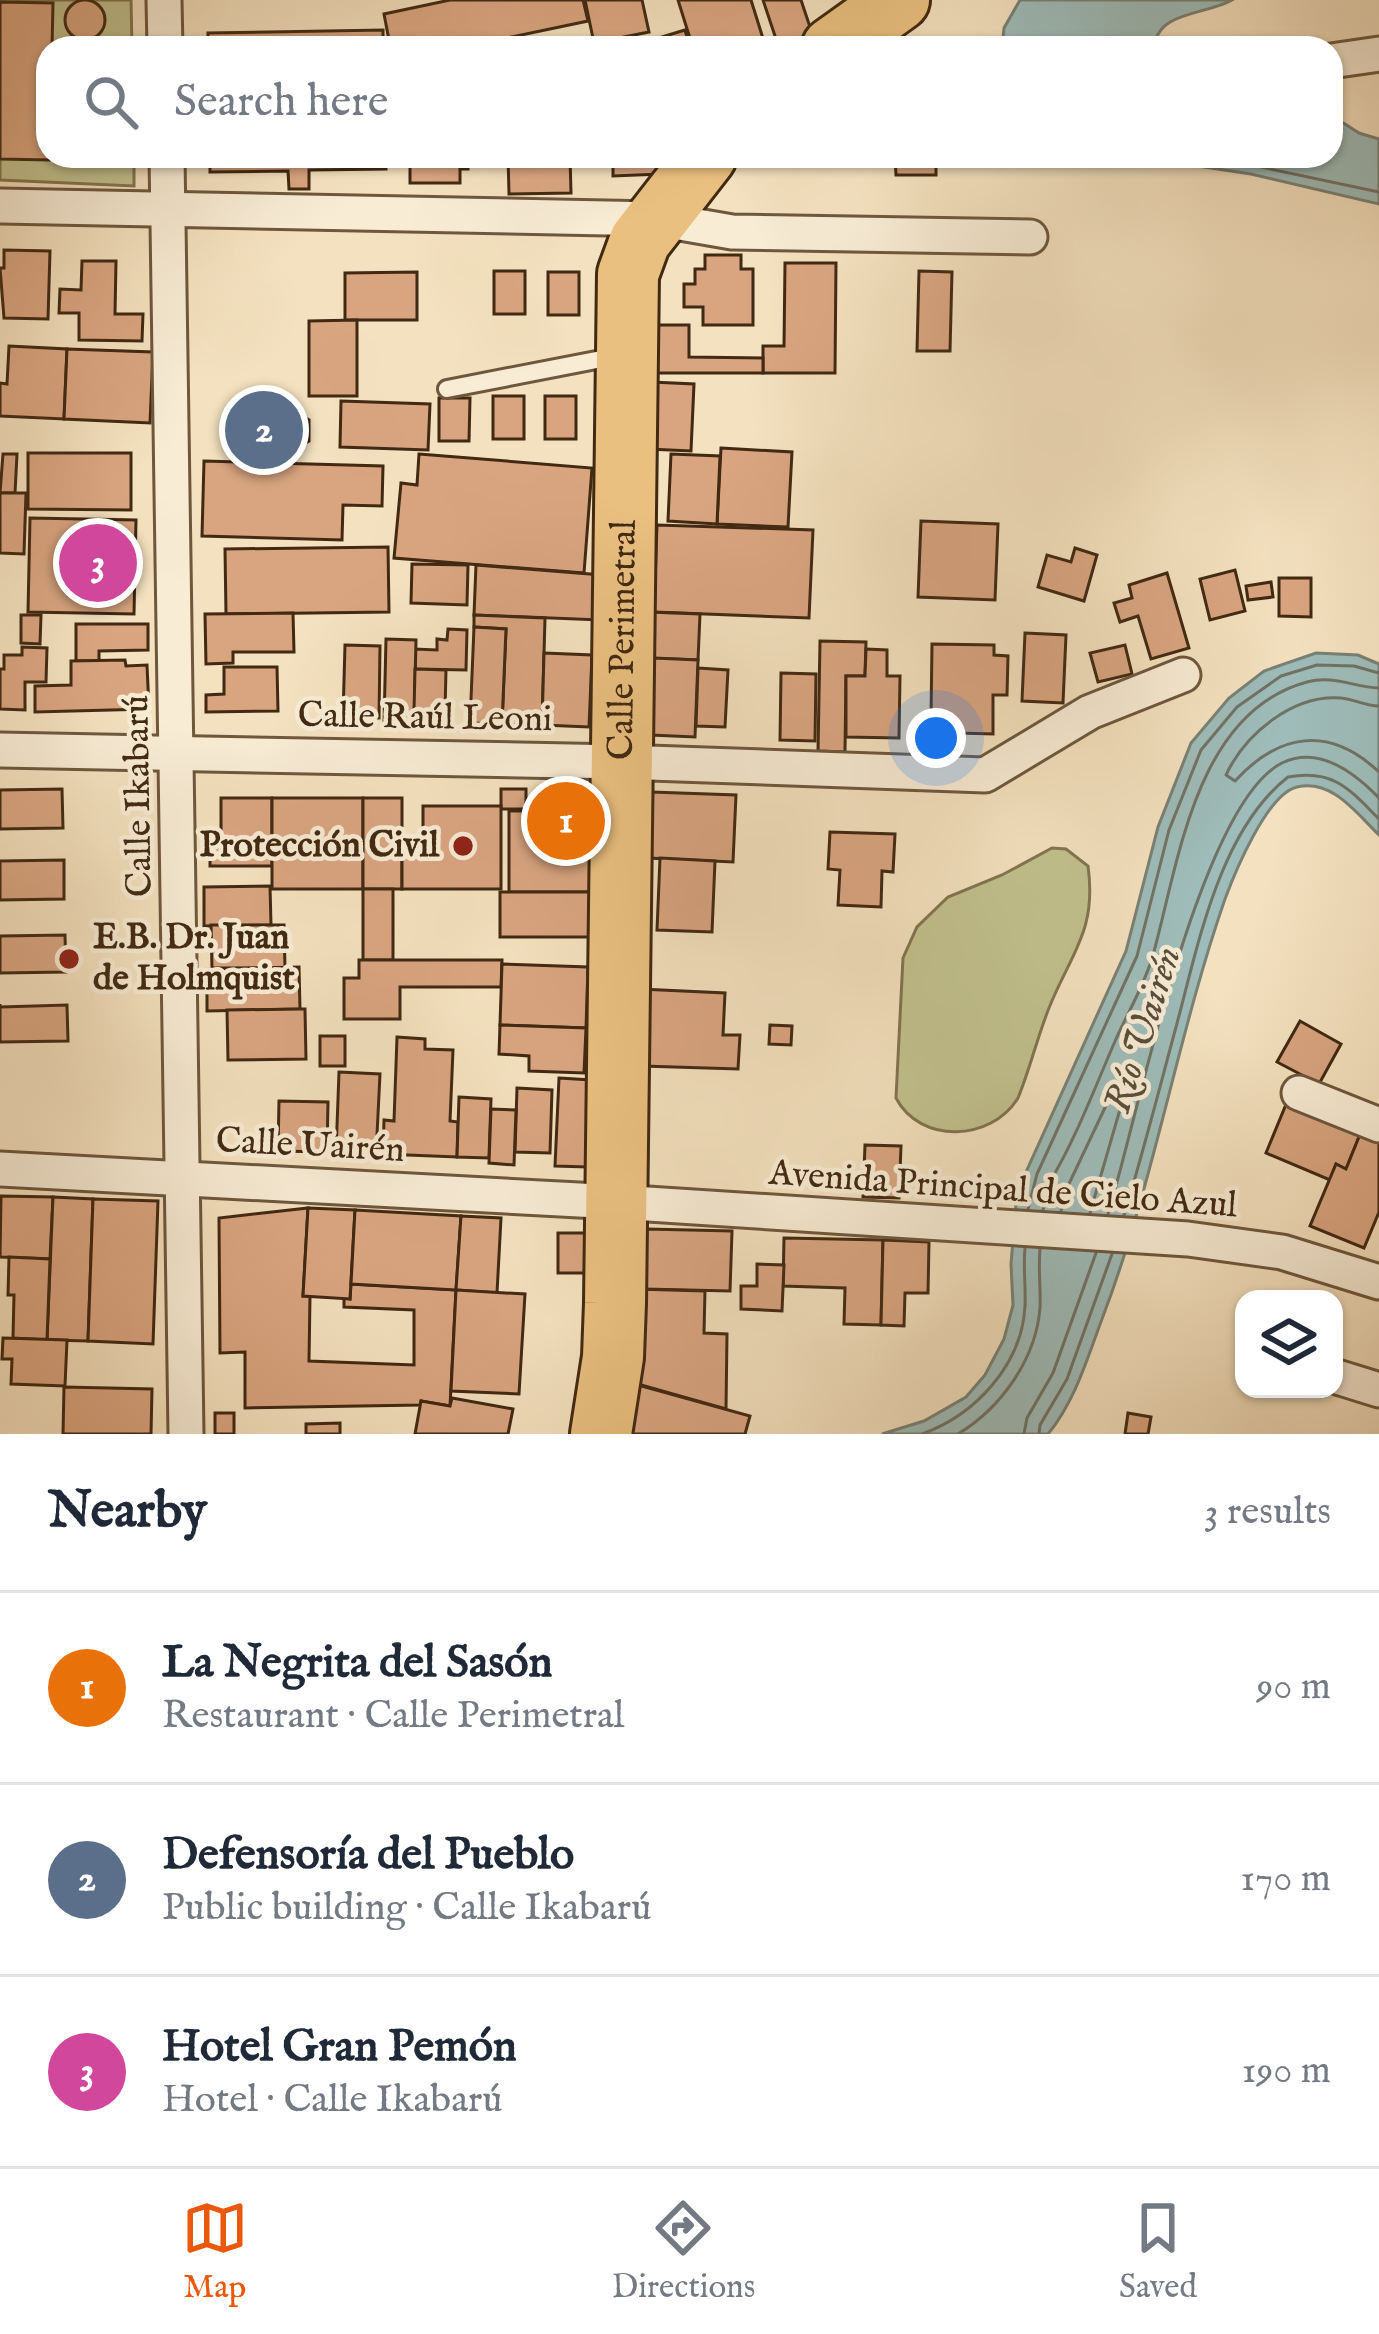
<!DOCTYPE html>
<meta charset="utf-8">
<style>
body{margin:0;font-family:"IM FELL English",serif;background:#f2f2f3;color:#1f2937}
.controls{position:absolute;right:36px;bottom:36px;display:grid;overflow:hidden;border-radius:24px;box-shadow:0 3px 9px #0004}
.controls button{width:108px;height:108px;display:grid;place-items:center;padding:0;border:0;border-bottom:3px solid #e0e1e3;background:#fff;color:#1f2937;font:60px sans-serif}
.you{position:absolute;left:936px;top:738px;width:42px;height:42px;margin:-30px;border:9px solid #fff;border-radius:50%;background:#1a73e8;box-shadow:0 0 0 18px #1a73e833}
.badge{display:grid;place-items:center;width:78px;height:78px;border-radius:50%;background:#ea580c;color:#fff;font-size:39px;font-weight:700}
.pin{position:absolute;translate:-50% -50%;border:6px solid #fff;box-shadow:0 3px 12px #0006}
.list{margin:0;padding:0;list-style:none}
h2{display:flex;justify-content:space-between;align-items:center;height:156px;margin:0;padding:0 48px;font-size:51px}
h2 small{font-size:39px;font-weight:400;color:#747a83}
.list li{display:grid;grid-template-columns:78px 1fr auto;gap:36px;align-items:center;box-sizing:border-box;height:192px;padding:0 48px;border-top:3px solid #e0e1e3}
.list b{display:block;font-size:45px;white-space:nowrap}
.list p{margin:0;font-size:39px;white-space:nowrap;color:#747a83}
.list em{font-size:39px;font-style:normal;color:#747a83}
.icon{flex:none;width:66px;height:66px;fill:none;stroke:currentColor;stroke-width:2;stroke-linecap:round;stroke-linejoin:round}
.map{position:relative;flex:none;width:1379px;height:1434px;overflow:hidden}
.search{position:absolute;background:#fff;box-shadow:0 3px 9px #0004;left:36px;right:36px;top:36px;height:132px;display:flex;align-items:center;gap:30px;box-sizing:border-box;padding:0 42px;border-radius:36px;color:#747a83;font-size:45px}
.sheet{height:732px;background:#fff}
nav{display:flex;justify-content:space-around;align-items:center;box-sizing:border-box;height:168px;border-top:3px solid #e0e1e3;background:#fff;font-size:33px;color:#747a83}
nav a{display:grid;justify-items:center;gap:6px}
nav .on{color:#ea580c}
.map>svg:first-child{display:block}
.green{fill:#c1c18e;stroke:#817550;stroke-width:3}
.water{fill:#9ebcb9;stroke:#798176;stroke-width:3}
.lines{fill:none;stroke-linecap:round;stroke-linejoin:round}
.shore{stroke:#707266;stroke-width:3}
.building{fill:#d9a581;stroke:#412912;stroke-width:3}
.lane-casing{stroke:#6e573d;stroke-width:22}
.street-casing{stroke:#6e573d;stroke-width:39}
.highway-casing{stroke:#412912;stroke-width:66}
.lane{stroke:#f8ecd5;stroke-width:16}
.street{stroke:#f8ecd5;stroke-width:33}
.highway{stroke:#eac080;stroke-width:60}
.poi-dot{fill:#8f2418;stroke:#f8ecd5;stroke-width:4.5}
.labels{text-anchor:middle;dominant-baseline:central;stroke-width:9;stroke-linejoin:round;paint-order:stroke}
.street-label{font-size:36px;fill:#412912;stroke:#f8ecd5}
.poi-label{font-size:36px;font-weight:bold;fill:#412912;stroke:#f8ecd5;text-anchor:end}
.water-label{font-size:39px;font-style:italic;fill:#584e3c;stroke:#f8ecd5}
</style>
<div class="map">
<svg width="1379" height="1434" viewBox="0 0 1379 1434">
<rect width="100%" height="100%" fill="#f4e1bf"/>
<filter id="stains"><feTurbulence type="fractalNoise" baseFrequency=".00167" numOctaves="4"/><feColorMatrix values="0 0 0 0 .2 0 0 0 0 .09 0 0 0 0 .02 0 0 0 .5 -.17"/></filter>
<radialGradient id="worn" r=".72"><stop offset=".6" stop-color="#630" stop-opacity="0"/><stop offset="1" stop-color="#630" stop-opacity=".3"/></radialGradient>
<!-- green -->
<g class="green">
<path d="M 0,0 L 131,0 L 132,48 L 48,48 L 48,156 L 134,156 L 134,186 L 0,180 Z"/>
<path d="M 1052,848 L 1066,849 L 1088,866 C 1097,931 1071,953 1049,1008 C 1037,1038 1030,1069 1018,1098 C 991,1142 920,1144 896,1098 L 903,958 L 917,927 L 948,897 L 1002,875 Z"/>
</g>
<!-- water -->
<g class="water">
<path d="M 1020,0 L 1232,0 C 1207,15 1155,11 1155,48 L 1002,48 L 1004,28 Z"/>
<path d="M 1331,115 L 1359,133 L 1379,139 L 1379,204 L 1251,174 L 1130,156 L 1331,156 Z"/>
<path d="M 1316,653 L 1358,655 L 1379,664 L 1379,835 C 1357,814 1333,779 1297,787 C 1267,794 1235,872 1225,899 C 1177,1037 1154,1183 1102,1319 C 1087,1359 1075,1401 1048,1434 L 882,1434 L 924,1421 L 966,1397 L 985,1375 L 1004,1339 L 1013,1305 L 1011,1264 L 1017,1192 L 1126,951 L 1158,827 L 1191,743 L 1229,698 L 1264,671 Z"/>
</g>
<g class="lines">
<!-- shore -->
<g class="shore">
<path d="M 1209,156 L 1379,192"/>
<path d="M 1379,706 C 1365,706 1354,699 1341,698 C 1293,694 1245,734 1226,775 L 1235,781 C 1279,733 1329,725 1379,772"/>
<path d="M 1028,1209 L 1037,1174 L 1137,956 L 1169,830 L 1201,750 L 1237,707 L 1281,676 L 1317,665 L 1354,666 L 1379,673"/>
<path d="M 1043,1210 L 1051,1180 C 1077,1136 1095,1087 1116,1039 C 1128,1012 1145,984 1153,955 C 1179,862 1195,712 1307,682 C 1333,675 1354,687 1379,688"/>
<path d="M 1061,1211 L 1067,1188 L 1111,1095 L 1118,1092 L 1123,1099 L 1090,1213"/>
<path d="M 1108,1214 C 1137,1121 1199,804 1282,763 C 1319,745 1355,773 1379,798"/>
<path d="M 1124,1215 C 1143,1153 1159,1090 1176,1027 C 1198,946 1219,831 1288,777 C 1334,769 1349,789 1379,819"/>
<path d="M 922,1434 C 975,1415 1022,1365 1025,1306 C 1026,1287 1023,1267 1025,1248"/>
<path d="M 958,1434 C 1001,1408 1036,1359 1040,1308 C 1041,1288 1038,1269 1040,1249"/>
<path d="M 1024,1434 L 1027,1418 L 1053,1373 L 1096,1253"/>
<path d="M 1039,1434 L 1040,1425 L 1067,1379 L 1112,1254"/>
</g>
</g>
<!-- building -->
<g class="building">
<circle cx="85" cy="20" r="20"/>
<path d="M 450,0 L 583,0 L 588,21 L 459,48 L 403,48 L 401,38 L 389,40 L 384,14 Z"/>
<path d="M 585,0 L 642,0 L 649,32 L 594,43 Z"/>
<path d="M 678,0 L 751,0 L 766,48 L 693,48 Z"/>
<path d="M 763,0 L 801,0 L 814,39 L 779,48 Z"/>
<path d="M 0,2 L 53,3 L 52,48 L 48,48 L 49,160 L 0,159 Z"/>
<path d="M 383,30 L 383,48 L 208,48 L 208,33 Z"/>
<path d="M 685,30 L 690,48 L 654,48 L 652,40 Z"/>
<path d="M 210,156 L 385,156 L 386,169 L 309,170 L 309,189 L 289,189 L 288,171 L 210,172 Z"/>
<path d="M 410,156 L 468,156 L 468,169 L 460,169 L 460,183 L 410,183 Z"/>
<path d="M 508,156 L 570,156 L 571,193 L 509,194 Z"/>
<path d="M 613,156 L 661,156 L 661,174 L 613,176 Z"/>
<path d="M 895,156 L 955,156 L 955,157 L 936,157 L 936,175 L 896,175 Z"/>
<path d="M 4,250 L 50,251 L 48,319 L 4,318 L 0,268 L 4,268 Z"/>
<path d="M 705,255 L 741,255 L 741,269 L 753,269 L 753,325 L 703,325 L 703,307 L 684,307 L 684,284 L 695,284 L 695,269 L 705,269 Z"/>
<path d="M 82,261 L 116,261 L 115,314 L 143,314 L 142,341 L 79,340 L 79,313 L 59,313 L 60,289 L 81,290 Z"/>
<path d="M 785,263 L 836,263 L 835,373 L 763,373 L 763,346 L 784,346 Z"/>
<rect x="494" y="271" width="31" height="43"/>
<path d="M 919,271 L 952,272 L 950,351 L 917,351 Z"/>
<path d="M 417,272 L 417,320 L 345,320 L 345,273 Z"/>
<rect x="548" y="272" width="31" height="43"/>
<path d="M 357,320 L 357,396 L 309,396 L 309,321 Z"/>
<path d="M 649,325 L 689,325 L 689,357 L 763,358 L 763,373 L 649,373 Z"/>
<path d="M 9,346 L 67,349 L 64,419 L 0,416 L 0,383 L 7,384 Z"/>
<path d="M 67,349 L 153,352 L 150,423 L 64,419 Z"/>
<path d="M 651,382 L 694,384 L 691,451 L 648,449 Z"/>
<rect x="493" y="396" width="31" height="43"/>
<rect x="545" y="396" width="31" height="43"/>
<path d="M 439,398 L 470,398 L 469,441 L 439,441 Z"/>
<path d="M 341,401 L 430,404 L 428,450 L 340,447 Z"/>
<path d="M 244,409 L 262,419 L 273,419 L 291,410 L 309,420 L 309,441 L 290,451 L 273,440 L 261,440 L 243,450 L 225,439 L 226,418 Z"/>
<path d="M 721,448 L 792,452 L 788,527 L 717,524 Z"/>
<path d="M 28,453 L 131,453 L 131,510 L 28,509 Z"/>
<path d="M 3,454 L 17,454 L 15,493 L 0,493 Z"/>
<path d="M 419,454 L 592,468 L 584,573 L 394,558 L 401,483 L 417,485 Z"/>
<path d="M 671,454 L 720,456 L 717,524 L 668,521 Z"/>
<path d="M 204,461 L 383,466 L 382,506 L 343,505 L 342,540 L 202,536 Z"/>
<path d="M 0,493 L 26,493 L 24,554 L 0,553 Z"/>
<path d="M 30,518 L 136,520 L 134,614 L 28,612 Z"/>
<path d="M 921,521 L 998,524 L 995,600 L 918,597 Z"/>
<path d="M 657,525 L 813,530 L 809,618 L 654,612 Z"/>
<path d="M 388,547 L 389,612 L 226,614 L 225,549 Z"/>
<path d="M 1075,548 L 1097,555 L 1084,601 L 1038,587 L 1047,555 L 1071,562 Z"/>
<path d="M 412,564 L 468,565 L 467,605 L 411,603 Z"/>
<path d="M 476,565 L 602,575 L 600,620 L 474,615 Z"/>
<path d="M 1235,570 L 1245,611 L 1210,620 L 1200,579 Z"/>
<path d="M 1167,573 L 1189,648 L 1151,659 L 1138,616 L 1120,622 L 1114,603 L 1132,598 L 1129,585 Z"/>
<path d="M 1279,578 L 1311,578 L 1311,617 L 1279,616 Z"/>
<path d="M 1271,582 L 1273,597 L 1248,600 L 1246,586 Z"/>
<path d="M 647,612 L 700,614 L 698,660 L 645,658 Z"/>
<path d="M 293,613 L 294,652 L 233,652 L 233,663 L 206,664 L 205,614 Z"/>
<path d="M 21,615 L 41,615 L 40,644 L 21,643 Z"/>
<path d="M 474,615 L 545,618 L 542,725 L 502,724 L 506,629 L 474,627 Z"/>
<path d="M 76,624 L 148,624 L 148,650 L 99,651 L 99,661 L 76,661 Z"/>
<path d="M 474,627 L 506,629 L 502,724 L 470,723 Z"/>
<path d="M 448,629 L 467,630 L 466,670 L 415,669 L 415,649 L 437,650 L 437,639 L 447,640 Z"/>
<path d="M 1025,633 L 1066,635 L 1063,703 L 1022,701 Z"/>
<path d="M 386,639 L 416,640 L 414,725 L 384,724 Z"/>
<path d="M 820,641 L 866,642 L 865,676 L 846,676 L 845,752 L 818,751 Z"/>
<path d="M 932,644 L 994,645 L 994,655 L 1008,656 L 1007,695 L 993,695 L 993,734 L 957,733 L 956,747 L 926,747 L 927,717 L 931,717 Z"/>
<path d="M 345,645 L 380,646 L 379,718 L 343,717 Z"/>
<path d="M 1125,645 L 1132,674 L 1098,682 L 1090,653 Z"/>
<path d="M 22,647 L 47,648 L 46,682 L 25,682 L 25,710 L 0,709 L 0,669 L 4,669 L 4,655 L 22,655 Z"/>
<path d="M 866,649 L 887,650 L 887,676 L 900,676 L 899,738 L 846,737 L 846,676 L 865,676 Z"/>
<path d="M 544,653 L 592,655 L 589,727 L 542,725 Z"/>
<path d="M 654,658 L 698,660 L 695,737 L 651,735 Z"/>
<path d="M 125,660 L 126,666 L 147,665 L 149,709 L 35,712 L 35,686 L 71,685 L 71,661 Z"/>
<path d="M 224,667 L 277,667 L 278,711 L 206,712 L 206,695 L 224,694 Z"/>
<path d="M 698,668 L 728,670 L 725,727 L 696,726 Z"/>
<path d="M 415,669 L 446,670 L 445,712 L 414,711 Z"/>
<path d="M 781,673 L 816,674 L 815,741 L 780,740 Z"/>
<path d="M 62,789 L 63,828 L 0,829 L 0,790 Z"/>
<rect x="501" y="789" width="25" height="20"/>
<path d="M 651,792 L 736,795 L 733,862 L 648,858 Z"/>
<path d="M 221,798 L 272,798 L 272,866 L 210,866 L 210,831 L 221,831 Z"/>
<rect x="272" y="798" width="91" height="91"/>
<rect x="363" y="798" width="39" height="91"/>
<path d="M 557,801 L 598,801 L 598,892 L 509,892 L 509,811 L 557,811 Z"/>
<path d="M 423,806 L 501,806 L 501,889 L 402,889 L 402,849 L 423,849 Z"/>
<path d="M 830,832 L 895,834 L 893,872 L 882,871 L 881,907 L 838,905 L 840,870 L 828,869 Z"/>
<path d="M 660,858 L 715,861 L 712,932 L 657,930 Z"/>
<path d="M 64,860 L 64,899 L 0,900 L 0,861 Z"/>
<path d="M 270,886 L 271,925 L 204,926 L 204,887 Z"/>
<rect x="363" y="889" width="30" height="71"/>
<rect x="500" y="892" width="98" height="45"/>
<path d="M 211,925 L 284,925 L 285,968 L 212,968 Z"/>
<path d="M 65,935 L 66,972 L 0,973 L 0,936 Z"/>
<path d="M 359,960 L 502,960 L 501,987 L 400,987 L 400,1019 L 344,1019 L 344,978 L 359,978 Z"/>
<path d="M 502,964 L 588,967 L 586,1028 L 500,1025 Z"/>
<path d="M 299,967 L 300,1009 L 207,1011 L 207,969 Z"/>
<path d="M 640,989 L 725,993 L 723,1035 L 740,1035 L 738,1069 L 642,1066 Z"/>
<path d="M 0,1004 L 0,1007 L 67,1005 L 68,1041 L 0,1042 Z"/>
<path d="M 300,1009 L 305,1009 L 306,1059 L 228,1060 L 227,1010 Z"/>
<path d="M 1300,1021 L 1341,1044 L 1319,1084 L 1277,1062 Z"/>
<path d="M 500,1025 L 586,1028 L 584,1073 L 529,1071 L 529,1056 L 499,1054 Z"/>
<path d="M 770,1025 L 792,1026 L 791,1045 L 769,1044 Z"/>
<rect x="320" y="1036" width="25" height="30"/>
<path d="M 397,1037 L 425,1039 L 425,1049 L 453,1050 L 450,1121 L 458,1122 L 457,1157 L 383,1154 L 384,1120 L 394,1121 Z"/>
<path d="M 339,1072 L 380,1074 L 376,1155 L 336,1153 Z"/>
<path d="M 559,1078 L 591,1080 L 587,1167 L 555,1166 Z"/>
<path d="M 517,1088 L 552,1090 L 550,1153 L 515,1152 Z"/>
<path d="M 459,1097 L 491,1099 L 489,1158 L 457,1157 Z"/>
<path d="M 279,1101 L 328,1102 L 327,1152 L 278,1151 Z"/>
<path d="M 1287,1102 L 1361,1132 L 1346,1169 L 1336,1164 L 1330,1180 L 1266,1153 Z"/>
<path d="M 491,1109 L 516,1110 L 514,1165 L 489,1163 Z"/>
<path d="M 1361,1132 L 1379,1139 L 1379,1212 L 1364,1248 L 1310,1226 L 1336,1164 L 1346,1169 Z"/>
<path d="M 865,1145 L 901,1146 L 899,1198 L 863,1197 Z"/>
<path d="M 1,1196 L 53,1197 L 50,1259 L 0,1257 Z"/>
<path d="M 53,1197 L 93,1199 L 88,1341 L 47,1340 Z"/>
<path d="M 93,1199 L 158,1201 L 153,1344 L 88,1341 Z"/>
<path d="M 308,1208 L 303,1296 L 310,1296 L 309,1361 L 414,1365 L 414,1310 L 344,1307 L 344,1298 L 350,1299 L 351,1284 L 456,1290 L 450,1406 L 421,1401 L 420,1405 L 245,1408 L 245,1352 L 220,1353 L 219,1218 Z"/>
<path d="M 308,1208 L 355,1210 L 350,1299 L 303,1296 Z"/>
<path d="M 355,1210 L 461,1216 L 456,1290 L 351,1284 Z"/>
<path d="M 461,1216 L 501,1218 L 497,1293 L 456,1290 Z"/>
<path d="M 646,1229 L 732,1231 L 730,1291 L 644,1289 Z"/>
<rect x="558" y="1233" width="32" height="40"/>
<path d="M 784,1238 L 883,1240 L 881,1325 L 844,1324 L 845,1288 L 783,1286 Z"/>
<path d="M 883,1240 L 929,1242 L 928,1293 L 905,1293 L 904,1326 L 881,1325 Z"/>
<path d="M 9,1257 L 50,1259 L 47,1340 L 13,1338 L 14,1295 L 8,1295 Z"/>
<path d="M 757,1264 L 784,1265 L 782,1311 L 741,1309 L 741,1286 L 757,1286 Z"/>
<path d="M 635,1289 L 705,1291 L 704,1333 L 727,1334 L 726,1409 L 634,1383 Z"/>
<path d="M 456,1290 L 525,1294 L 519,1394 L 451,1391 Z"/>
<path d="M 3,1338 L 67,1340 L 65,1386 L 11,1384 L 12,1359 L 2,1359 Z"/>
<path d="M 638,1385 L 750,1416 L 745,1434 L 627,1434 Z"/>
<path d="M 64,1387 L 152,1389 L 151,1434 L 63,1434 Z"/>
<path d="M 452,1398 L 513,1409 L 508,1434 L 415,1434 L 421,1401 L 450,1406 Z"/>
<rect x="215" y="1413" width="19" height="21"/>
<path d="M 1128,1413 L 1151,1417 L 1148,1434 L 1125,1434 Z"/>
<path d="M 340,1423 L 340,1434 L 306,1434 L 306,1424 Z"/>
</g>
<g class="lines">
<defs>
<path id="lane" d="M 447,389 L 617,356"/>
<g id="street">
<path d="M 164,0 L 165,48"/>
<path d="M 1331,61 L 1379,54"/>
<path d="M 167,156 L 186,1434"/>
<path d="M 0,206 L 657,219 L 732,232 L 1030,237"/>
<path d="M 0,750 L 621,762 L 985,775 L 1090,712 L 1183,675"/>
<path d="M 1299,1093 L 1379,1125"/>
<path d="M 0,1169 L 617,1202 L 1188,1239 L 1282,1252 L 1379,1282"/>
<path d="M 1334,1376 L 1379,1390"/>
</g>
<g id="highway">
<path d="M 832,48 L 899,0"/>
<path id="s1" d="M 601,1434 L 613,1357 L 615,1303 L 628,274 L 640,241 L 706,156"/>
</g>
</defs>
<!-- lane casing -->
<use href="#lane" class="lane-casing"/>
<!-- street casing -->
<use href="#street" class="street-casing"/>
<!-- highway casing -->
<use href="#highway" class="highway-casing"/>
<!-- lane -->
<use href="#lane" class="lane"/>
<!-- street -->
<use href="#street" class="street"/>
<!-- highway -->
<use href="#highway" class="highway"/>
</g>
<!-- markers -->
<g class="poi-dot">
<circle cx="463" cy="846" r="12"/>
<circle cx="69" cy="959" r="12"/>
</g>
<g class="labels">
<!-- street labels -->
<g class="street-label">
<text stroke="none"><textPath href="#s1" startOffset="795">Calle Perimetral</textPath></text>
<text transform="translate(425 718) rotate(1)">Calle Raúl Leoni</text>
<text transform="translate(139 796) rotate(-91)">Calle Ikabarú</text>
<text transform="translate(310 1146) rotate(3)">Calle Uairén</text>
<text transform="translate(1003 1190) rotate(4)">Avenida Principal de Cielo Azul</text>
</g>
<!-- poi labels -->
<g class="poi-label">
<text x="439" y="846">Protección Civil</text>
<text x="93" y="938" text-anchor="start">E.B. Dr. Juan<tspan x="93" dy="41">de Holmquist</tspan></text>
</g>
<!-- water labels -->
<g class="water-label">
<text transform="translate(1144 1030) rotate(-72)">Río Uairén</text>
</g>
</g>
<rect width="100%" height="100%" filter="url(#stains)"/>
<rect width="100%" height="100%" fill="url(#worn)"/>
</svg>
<div class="controls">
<button><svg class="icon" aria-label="layers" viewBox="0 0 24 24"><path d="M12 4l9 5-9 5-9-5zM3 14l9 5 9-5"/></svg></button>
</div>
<div class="you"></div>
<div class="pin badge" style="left:566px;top:821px;background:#e8710a">1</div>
<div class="pin badge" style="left:264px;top:430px;background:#5c6f8a">2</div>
<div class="pin badge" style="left:98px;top:563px;background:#d1479c">3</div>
<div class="search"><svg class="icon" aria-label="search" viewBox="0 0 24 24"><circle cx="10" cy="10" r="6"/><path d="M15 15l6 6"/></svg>Search here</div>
</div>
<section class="sheet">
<h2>Nearby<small>3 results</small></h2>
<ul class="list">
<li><span class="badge" style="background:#e8710a">1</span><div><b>La Negrita del Sasón</b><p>Restaurant · Calle Perimetral</p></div><em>90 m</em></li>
<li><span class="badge" style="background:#5c6f8a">2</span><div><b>Defensoría del Pueblo</b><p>Public building · Calle Ikabarú</p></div><em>170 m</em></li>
<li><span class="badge" style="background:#d1479c">3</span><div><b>Hotel Gran Pemón</b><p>Hotel · Calle Ikabarú</p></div><em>190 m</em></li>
</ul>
</section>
<nav>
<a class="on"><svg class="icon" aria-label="map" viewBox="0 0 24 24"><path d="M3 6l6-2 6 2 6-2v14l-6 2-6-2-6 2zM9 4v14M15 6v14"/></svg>Map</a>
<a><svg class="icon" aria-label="directions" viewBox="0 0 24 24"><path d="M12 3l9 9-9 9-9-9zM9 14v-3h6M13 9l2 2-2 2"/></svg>Directions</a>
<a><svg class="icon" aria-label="saved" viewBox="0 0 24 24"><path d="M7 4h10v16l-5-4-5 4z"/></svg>Saved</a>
</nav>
